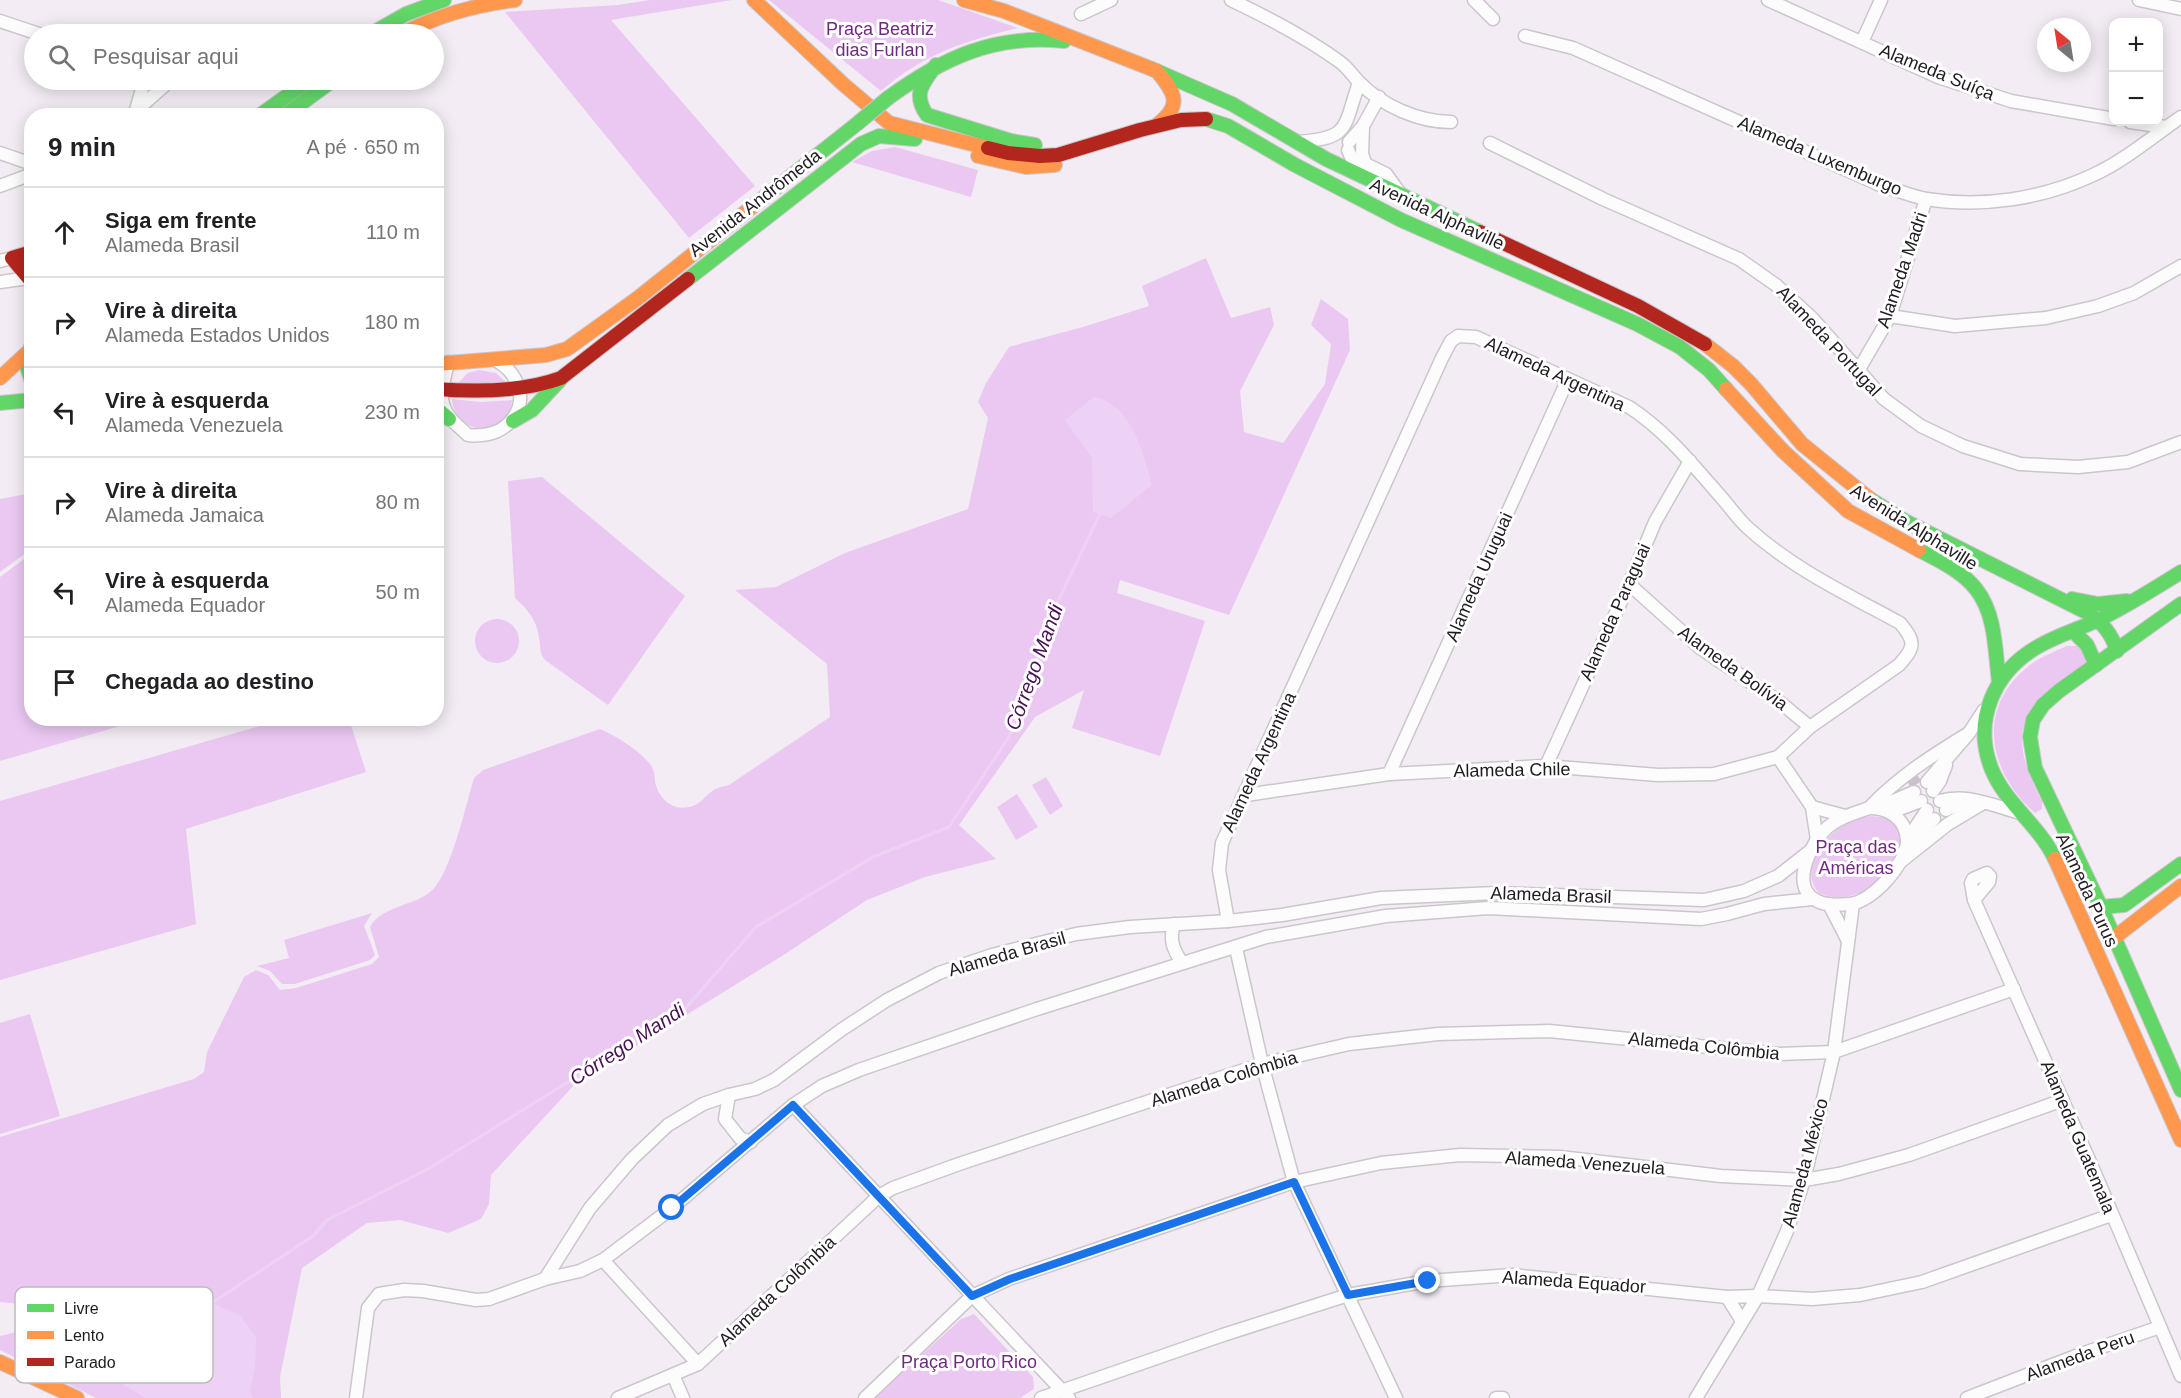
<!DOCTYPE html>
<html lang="pt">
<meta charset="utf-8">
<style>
body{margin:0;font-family:Helvetica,sans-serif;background:#f6f6f6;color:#202124}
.controls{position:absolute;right:18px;top:18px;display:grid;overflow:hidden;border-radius:12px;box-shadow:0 3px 15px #0003}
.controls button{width:54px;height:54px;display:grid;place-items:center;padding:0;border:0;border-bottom:2px solid #e0e0e0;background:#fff;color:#202124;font:30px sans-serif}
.compass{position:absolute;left:2037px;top:18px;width:54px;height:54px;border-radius:50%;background:#fff;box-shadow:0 3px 15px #0003;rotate:330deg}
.stop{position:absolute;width:18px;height:18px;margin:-14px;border:4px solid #1a73e8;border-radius:50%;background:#fff}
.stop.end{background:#1a73e8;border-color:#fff;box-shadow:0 2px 6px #0008}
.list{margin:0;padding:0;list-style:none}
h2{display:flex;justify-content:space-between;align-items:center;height:78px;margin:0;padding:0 24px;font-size:26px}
h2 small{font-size:20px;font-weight:400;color:#757577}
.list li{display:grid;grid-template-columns:39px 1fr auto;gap:18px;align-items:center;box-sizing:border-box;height:90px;padding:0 24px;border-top:2px solid #e0e0e0}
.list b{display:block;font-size:22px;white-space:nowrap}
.list p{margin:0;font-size:20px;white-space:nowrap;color:#757577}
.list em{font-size:20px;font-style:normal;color:#757577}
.icon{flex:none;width:33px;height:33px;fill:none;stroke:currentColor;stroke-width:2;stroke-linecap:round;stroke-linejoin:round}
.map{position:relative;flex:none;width:2181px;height:1398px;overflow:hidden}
.search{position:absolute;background:#fff;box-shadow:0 3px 15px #0003;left:24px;top:24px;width:420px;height:66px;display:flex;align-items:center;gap:15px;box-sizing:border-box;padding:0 21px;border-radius:33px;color:#757577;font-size:22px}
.panel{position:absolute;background:#fff;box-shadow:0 3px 15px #0003;left:24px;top:108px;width:420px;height:618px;border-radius:24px}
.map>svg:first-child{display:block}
.green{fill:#eac8f2}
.water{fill:#eed2f5}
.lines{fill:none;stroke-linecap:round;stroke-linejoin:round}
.stream{stroke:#eed2f5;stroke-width:3}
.street-tunnel{stroke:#c9c2ca;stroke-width:12;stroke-dasharray:12 6;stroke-linecap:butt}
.street-casing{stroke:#cbc6cc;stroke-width:15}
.fast-casing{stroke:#cbc6cc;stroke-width:16}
.slow-casing{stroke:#cbc6cc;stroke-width:16}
.jam-casing{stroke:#cbc6cc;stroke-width:16}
.street{stroke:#fdfcfd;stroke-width:12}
.fast{stroke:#63d668;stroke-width:14}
.slow{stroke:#ff974d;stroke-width:14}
.jam{stroke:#b3261e;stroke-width:14}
.fast-bridge-casing{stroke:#cbc6cc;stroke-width:16;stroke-linecap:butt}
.fast-bridge{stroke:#63d668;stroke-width:14}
.route{stroke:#1a73e8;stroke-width:8}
.labels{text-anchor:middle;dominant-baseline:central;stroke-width:6;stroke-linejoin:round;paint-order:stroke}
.park-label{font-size:18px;fill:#702981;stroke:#fff}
.street-label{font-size:18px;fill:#1f1b20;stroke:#fff}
.water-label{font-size:20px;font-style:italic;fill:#491256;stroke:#fff}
.key{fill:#fff;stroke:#bcbbbc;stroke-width:1.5}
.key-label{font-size:16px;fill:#1f1b20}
</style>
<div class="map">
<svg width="2181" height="1398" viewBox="0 0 2181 1398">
<rect width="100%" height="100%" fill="#f3ecf4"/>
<!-- green -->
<g class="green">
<path d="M 650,0 L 732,0 L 611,20 L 755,186 L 689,238 L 505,12 L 618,5 Z"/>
<path d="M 769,0 L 938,0 L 1018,28 C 964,41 924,54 881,91 Z"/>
<path d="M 895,147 L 978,170 L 971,197 L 852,162 L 872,151 Z"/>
<path d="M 1206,258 L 1231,318 L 1270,307 L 1274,325 L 1240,391 L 1244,432 L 1283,443 L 1325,384 L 1331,344 L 1311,325 L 1321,299 L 1348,319 L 1350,350 L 1229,615 L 1120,580 L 1117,593 L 1205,621 L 1160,756 L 1072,728 L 1084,690 L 1035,717 L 959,825 L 996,859 L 925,877 L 867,900 L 782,956 L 576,1083 L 491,1175 L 489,1204 L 481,1219 L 448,1233 L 400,1220 L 367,1223 L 302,1268 L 280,1377 L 281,1398 L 96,1398 L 0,1350 L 0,1336 L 29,1329 L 28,1313 L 20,1304 L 0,1302 L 0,1137 L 194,1079 L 204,1072 L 207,1052 L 244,977 L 256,970 L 268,975 L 280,990 L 296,988 L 372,964 L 379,957 L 370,927 C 382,906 410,907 429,893 C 450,879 466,804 474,778 L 483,770 L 600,729 C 617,736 638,750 650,764 C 655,771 654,774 655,782 C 659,798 671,811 689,807 C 701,805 705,795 715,789 C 719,787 725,786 729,785 L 830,717 L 827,664 L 735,590 L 776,587 L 845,553 L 968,509 L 988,418 L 978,402 L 986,383 L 1009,347 L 1083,327 L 1149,306 L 1142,286 Z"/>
<path d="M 479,370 L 496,373 L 508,384 L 456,385 L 468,373 Z"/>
<path d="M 452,399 L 481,402 L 512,400 C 509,439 456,438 452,399 Z"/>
<path d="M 542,477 L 685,596 L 608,705 L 545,660 C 539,652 541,648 539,638 C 537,620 528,610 515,598 L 508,481 Z"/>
<path d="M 31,493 L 31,551 L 27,552 L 0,572 L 0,499 Z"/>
<path d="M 31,554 L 32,718 L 144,719 L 0,761 L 0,577 Z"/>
<circle cx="497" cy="641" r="22"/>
<path d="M 2067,646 L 2079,646 L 2086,650 L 2086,664 C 2021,703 2004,730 2042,801 L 2042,809 L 2035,813 C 1988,772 1975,707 2030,665 C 2040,657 2054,652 2067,646 Z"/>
<path d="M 284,719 L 349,719 L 366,772 L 186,829 L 196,924 L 0,980 L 0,801 Z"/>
<path d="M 1046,777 L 1063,806 L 1050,815 L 1032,785 Z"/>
<path d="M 1017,794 L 1038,827 L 1016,840 L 997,807 Z"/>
<path d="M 1870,816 C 1878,817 1887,816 1893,820 C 1898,823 1899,827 1900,832 C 1908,872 1856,910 1819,893 C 1799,872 1822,838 1843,826 C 1852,820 1861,818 1870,816 Z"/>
<path d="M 372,913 L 364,926 L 375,955 L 370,960 L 295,984 L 282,984 L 270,971 L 257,966 L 289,958 L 284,940 Z"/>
<path d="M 30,1014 L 60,1116 L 0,1134 L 0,1023 Z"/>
<path d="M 974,1314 L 1033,1377 L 1034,1389 L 1020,1398 L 874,1398 L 961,1319 Z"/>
</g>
<!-- water -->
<g class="water">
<path d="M 1094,397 C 1131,403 1144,454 1152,485 L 1111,518 L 1093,512 L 1092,458 L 1065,420 Z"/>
<path d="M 153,1293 L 189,1302 L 212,1303 L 241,1316 L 256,1337 L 255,1367 L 250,1392 L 253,1398 L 145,1398 L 119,1382 L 97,1362 L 101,1333 Z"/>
</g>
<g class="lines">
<!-- stream -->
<path class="stream" d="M 212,1303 L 313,1236 L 327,1220 L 428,1169 L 684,1010 L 756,927 L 873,857 L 949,827 L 1009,737 L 1058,601 L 1100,514"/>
<!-- street-tunnel -->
<path class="street-tunnel" d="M 1908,783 L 1921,774"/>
<defs>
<g id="street">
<path d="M 1231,0 C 1269,18 1306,37 1340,62 C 1348,68 1353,76 1359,82 C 1382,106 1419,122 1451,122"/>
<path d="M 1474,0 L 1493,19"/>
<path d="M 1768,0 L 1938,77 L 2011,101 L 2114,119"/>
<path d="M 2139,0 L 2181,9"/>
<path d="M 1081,14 L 1111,0"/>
<path d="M 0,21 L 39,34"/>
<path d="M 1525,36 L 1573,48 L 1878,184 C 1894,189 1910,196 1926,199 C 1982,208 2042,199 2093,175 C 2124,161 2152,137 2181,117"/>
<path d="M 1862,42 L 1881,0"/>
<path d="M 136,110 L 142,89 L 140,80"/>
<path d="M 130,116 L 164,86 L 168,80"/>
<path d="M 2130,122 L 2166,127"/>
<path d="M 1363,126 L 1362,154 L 1366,165"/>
<path d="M 1298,142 C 1351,138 1343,128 1359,83"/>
<path d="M 1349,142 L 1363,126 L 1379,97"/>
<path d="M 1490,143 L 1603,199 L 1739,259 L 1776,285 L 1812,318 L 1884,399 L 1921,426 L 1963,446 L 2020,464 L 2078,467 L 2128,462 L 2181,442"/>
<path d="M 1348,150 L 1351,157 L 1386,174 L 1399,192"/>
<path d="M 0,153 L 32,164"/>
<path d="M 0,186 L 32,174"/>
<path d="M 0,261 L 12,258"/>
<path d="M 0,282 L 28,278"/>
<path d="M 1890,316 L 1955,326 L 2046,318 L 2098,306 L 2134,293 L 2181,266"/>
<path d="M 448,362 C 446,374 441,386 442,399 C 443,410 449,418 458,426 C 461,428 465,433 468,435 C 472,436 478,435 482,435 C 508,433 528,409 517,383 C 512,372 506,366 495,360"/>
<path d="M 1858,371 L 1890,316 L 1926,199"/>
<path d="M 1629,584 L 1699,647 L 1781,703 L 1810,727"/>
<path d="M 1778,757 L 1812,807 L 1817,840"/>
<path d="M 1546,766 L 1629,584 L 1655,522 L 1690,461"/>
<path d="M 1389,774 L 1568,379"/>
<path d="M 1927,782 L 1969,733 L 1984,710"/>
<path d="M 1933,791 L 1940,781 L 1946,765"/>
<path d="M 1940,801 C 1967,793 1994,806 2021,813"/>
<path d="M 1812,807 L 1845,816"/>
<path d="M 1869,808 C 1888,807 1906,819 1907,840 C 1908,862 1872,903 1849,904 C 1838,905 1824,906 1814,899 C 1790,884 1812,840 1828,827 C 1840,817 1855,813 1869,808 Z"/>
<path d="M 1869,808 C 1898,777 1933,755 1969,733"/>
<path d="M 1877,808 L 1914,792"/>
<path d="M 1946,810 L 1970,800"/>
<path d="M 1892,812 L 1921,801"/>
<path d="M 1911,834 L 1927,810"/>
<path d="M 1904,851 L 1934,819"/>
<path d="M 1899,863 L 1948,824 L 1983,803"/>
<path d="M 1974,900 L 1989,882 L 1990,876 L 1987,873 L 1973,879 L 1971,883 L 1974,900 L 2094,1171 L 2181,1376"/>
<path d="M 1829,904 L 1848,941"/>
<path d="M 1228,921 L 1219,870 L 1222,843 L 1442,358 L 1451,341 L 1458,336 L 1476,337 L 1629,407 C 1665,430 1693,465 1721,497 C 1730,507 1738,519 1748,528 C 1793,569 1847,594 1900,623 C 1916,642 1915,647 1899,665 L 1810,727 L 1778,757 L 1714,774 L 1658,775 L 1546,766 L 1389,774 L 1246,795"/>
<path d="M 1174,924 C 1169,940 1173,949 1182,963"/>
<path d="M 1236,948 L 1262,1064 L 1294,1182 L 1396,1398"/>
<path d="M 729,1095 L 725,1119 L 740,1138 L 751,1142"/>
<path d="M 793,1105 L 1069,1398"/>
<path d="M 603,1260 L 698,1364"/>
<path d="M 545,1279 L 590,1208 L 632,1159 L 668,1125 L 703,1104 L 729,1095 L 755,1089 L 774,1080 L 841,1030 L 887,1000 L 939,973 L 992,955 L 1076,934 L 1130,927 L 1228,921 L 1282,915 L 1381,898 L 1496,893 L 1704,900 L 1744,891 L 1778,876 L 1810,851"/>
<path d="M 1727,1297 L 1742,1321"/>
<path d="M 673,1375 L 683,1398"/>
<path d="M 356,1398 L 368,1308 L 379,1294 L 404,1290 L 423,1291 L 476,1300 L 489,1299 L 545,1279 L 580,1271 L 603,1260 L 672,1208 L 793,1105 L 822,1086 L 859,1070 L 1037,1009 L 1266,937 L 1386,916 L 1488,908 L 1701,919 L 1727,914 L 1764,904 L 1813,899"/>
<path d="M 618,1398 L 698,1364 L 879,1196 L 893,1188 L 959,1164 L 1262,1064 L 1349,1044 L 1438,1034 L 1549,1031 L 1779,1054 L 1834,1052 L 2014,989"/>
<path d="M 865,1398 L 972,1296 L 1009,1279 L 1294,1182 L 1381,1163 L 1460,1155 L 1560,1157 L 1721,1176 L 1804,1180 L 1839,1174 L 1909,1155 L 2063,1100"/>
<path d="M 1041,1398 L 1223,1335 L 1348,1295 L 1428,1281 L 1512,1275 L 1727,1297 L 1758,1296 L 1812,1299 L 1860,1295 L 1922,1282 L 2111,1215"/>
<path d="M 1496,1398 L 1503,1398"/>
<path d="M 1696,1398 L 1758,1296 L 1787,1231 L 1804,1180 L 1834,1052 L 1853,904"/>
<path d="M 1967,1398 L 2081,1354 L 2160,1327"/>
</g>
<g id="fast">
<path d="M 371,34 L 406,14 L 444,0"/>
<path d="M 936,65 C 923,83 912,94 927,115 L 1011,141 L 1035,145"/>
<path d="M 1152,69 L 1232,104 L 1326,159 L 1480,232"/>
<path d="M 888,98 C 943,58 994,34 1064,41"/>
<path d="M 259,116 L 309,80"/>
<path d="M 284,116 L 333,80"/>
<path d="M 1206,119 L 1228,126 L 1295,165 L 1401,220 L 1637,324 L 1680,347 L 1709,370 L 1726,389"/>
<path d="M 752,207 L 858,123"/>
<path d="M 688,279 L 861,144 L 879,136 L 915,139"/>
<path d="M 32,344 L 26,363 L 32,382"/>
<path d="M 0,403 L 32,400"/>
<path d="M 436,408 L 449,419"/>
<path d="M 513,421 L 532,410 L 560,380"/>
<path d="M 1870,499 L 1905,521 L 2088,613 C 2103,623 2112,634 2117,651"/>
<path d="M 1919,550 C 1938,560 1962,571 1976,589 C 1996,614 1995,651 1999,682"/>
<path d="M 2072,599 L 2098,604 L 2127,601"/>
<path d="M 2181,604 L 2059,691 L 2043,705 L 2033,720 L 2030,737 L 2035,768 L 2101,907 L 2181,1090"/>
<path d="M 2073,631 L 2087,645 L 2096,665"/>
<path d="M 2055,859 C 2039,825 2006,804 1992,770 C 1972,721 1994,671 2039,646 C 2058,635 2079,629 2098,620 C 2127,606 2154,589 2181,572"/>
<path d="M 2101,907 L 2124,905 L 2181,864"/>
</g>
<g id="slow">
<path d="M 754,0 L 843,84 L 889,123 L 988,148"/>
<path d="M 964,0 L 1004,11 L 1152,69"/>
<path d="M 402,34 C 438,15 475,5 515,0"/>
<path d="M 1157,71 C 1175,93 1183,105 1157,125"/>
<path d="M 978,156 L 1026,167 L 1055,165"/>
<path d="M 1705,344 L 1733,366 L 1751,384 L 1802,444 L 1870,499"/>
<path d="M 436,364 L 546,355 L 567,349 L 638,298 L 752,207"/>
<path d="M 0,378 L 28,352"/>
<path d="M 1726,389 L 1783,451 L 1848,511 L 1919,550"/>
<path d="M 2055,859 L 2181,1140"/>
<path d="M 2115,937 L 2181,886"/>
<path d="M 0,1362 L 77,1398"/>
</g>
<g id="jam">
<path d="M 988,148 L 1008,153 L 1040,156 L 1058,155 L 1140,130 L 1181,120 L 1206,119"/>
<path d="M 1480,232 L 1638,306 L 1705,344"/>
<path d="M 32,252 L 12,258 L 32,282"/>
<path d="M 436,389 C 476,392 523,392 561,378 L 688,279"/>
</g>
</defs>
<!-- street casing -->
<use href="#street" class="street-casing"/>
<!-- fast casing -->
<use href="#fast" class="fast-casing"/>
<!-- slow casing -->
<use href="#slow" class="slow-casing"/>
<!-- jam casing -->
<use href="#jam" class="jam-casing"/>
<!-- street -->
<use href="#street" class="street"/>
<!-- fast -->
<use href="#fast" class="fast"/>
<!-- slow -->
<use href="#slow" class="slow"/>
<!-- jam -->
<use href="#jam" class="jam"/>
<defs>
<path id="fast-bridge" d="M 858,123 L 888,98"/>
</defs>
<!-- fast-bridge casing -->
<use href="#fast-bridge" class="fast-bridge-casing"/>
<!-- fast-bridge -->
<use href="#fast-bridge" class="fast-bridge"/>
</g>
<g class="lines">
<!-- route -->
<path class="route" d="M 672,1208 L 793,1105 L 972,1296 L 1010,1279 L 1294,1182 L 1348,1295 L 1428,1281"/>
</g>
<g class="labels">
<!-- park labels -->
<g class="park-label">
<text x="880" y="29">Praça Beatriz<tspan x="880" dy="21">dias Furlan</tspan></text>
<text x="1856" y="847">Praça das<tspan x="1856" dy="21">Américas</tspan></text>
<text x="969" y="1362">Praça Porto Rico</text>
</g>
<!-- street labels -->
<g class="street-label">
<text transform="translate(1937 72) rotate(22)">Alameda Suíça</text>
<text transform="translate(1820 156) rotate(23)">Alameda Luxemburgo</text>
<text transform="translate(755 203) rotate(-38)">Avenida Andrômeda</text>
<text transform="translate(1437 214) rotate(25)">Avenida Alphaville</text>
<text transform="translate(1902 270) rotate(-71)">Alameda Madri</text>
<text transform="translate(1829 341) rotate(47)">Alameda Portugal</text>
<text transform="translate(1555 374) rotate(25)">Alameda Argentina</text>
<text transform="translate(1914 527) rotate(32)">Avenida Alphaville</text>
<text transform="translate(1479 577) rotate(-66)">Alameda Uruguai</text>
<text transform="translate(1615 612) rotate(-66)">Alameda Paraguai</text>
<text transform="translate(1733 668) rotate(36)">Alameda Bolívia</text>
<text transform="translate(1259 762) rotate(-65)">Alameda Argentina</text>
<text transform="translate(1512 770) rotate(-1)">Alameda Chile</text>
<text transform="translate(2087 890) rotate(65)">Alameda Purus</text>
<text transform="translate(1551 895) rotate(2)">Alameda Brasil</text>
<text transform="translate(1007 954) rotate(-16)">Alameda Brasil</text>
<text transform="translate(1704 1046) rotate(6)">Alameda Colômbia</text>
<text transform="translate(1224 1079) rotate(-17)">Alameda Colômbia</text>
<text transform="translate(2078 1137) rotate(67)">Alameda Guatemala</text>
<text transform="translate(1585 1163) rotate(4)">Alameda Venezuela</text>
<text transform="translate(1805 1163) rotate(-75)">Alameda México</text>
<text transform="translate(1574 1282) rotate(4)">Alameda Equador</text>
<text transform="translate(777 1291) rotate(-43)">Alameda Colômbia</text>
<text transform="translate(2080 1356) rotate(-20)">Alameda Peru</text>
</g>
<!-- water labels -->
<g class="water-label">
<text transform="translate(1034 667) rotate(-70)">Córrego Mandi</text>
<text transform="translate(627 1044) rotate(-33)">Córrego Mandi</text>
</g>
</g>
<!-- legend -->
<rect x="15" y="1287" width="198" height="96" rx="9" class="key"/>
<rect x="27" y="1304" width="27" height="8" fill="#63d668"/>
<rect x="27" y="1331" width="27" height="8" fill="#ff974d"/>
<rect x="27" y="1358" width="27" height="8" fill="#b3261e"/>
<g class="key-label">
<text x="64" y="1314">Livre</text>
<text x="64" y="1341">Lento</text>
<text x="64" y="1368">Parado</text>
</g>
</svg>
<div class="controls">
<button>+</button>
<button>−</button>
</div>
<svg class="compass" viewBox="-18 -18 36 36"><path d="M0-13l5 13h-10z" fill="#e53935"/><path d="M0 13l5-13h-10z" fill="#757577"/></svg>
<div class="stop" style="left:672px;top:1208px"></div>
<div class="stop end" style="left:1428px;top:1281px"></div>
<div class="search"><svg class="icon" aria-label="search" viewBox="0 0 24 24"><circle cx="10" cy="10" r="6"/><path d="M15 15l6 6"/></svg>Pesquisar aqui</div>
<section class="panel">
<h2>9 min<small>A pé · 650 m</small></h2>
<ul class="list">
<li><svg class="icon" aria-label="ahead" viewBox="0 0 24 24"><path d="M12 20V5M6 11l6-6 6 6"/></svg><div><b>Siga em frente</b><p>Alameda Brasil</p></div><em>110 m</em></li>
<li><svg class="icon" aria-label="right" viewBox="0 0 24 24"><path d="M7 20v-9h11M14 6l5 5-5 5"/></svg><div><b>Vire à direita</b><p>Alameda Estados Unidos</p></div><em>180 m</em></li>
<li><svg class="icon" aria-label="left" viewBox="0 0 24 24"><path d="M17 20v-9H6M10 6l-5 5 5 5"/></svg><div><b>Vire à esquerda</b><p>Alameda Venezuela</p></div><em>230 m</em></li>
<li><svg class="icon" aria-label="right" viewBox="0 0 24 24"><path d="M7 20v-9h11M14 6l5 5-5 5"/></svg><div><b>Vire à direita</b><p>Alameda Jamaica</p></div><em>80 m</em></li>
<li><svg class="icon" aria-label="left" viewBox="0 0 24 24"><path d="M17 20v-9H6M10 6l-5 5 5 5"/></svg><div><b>Vire à esquerda</b><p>Alameda Equador</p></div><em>50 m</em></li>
<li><svg class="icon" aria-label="arrive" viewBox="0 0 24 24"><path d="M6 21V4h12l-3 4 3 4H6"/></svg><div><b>Chegada ao destino</b></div></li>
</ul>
</section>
</div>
